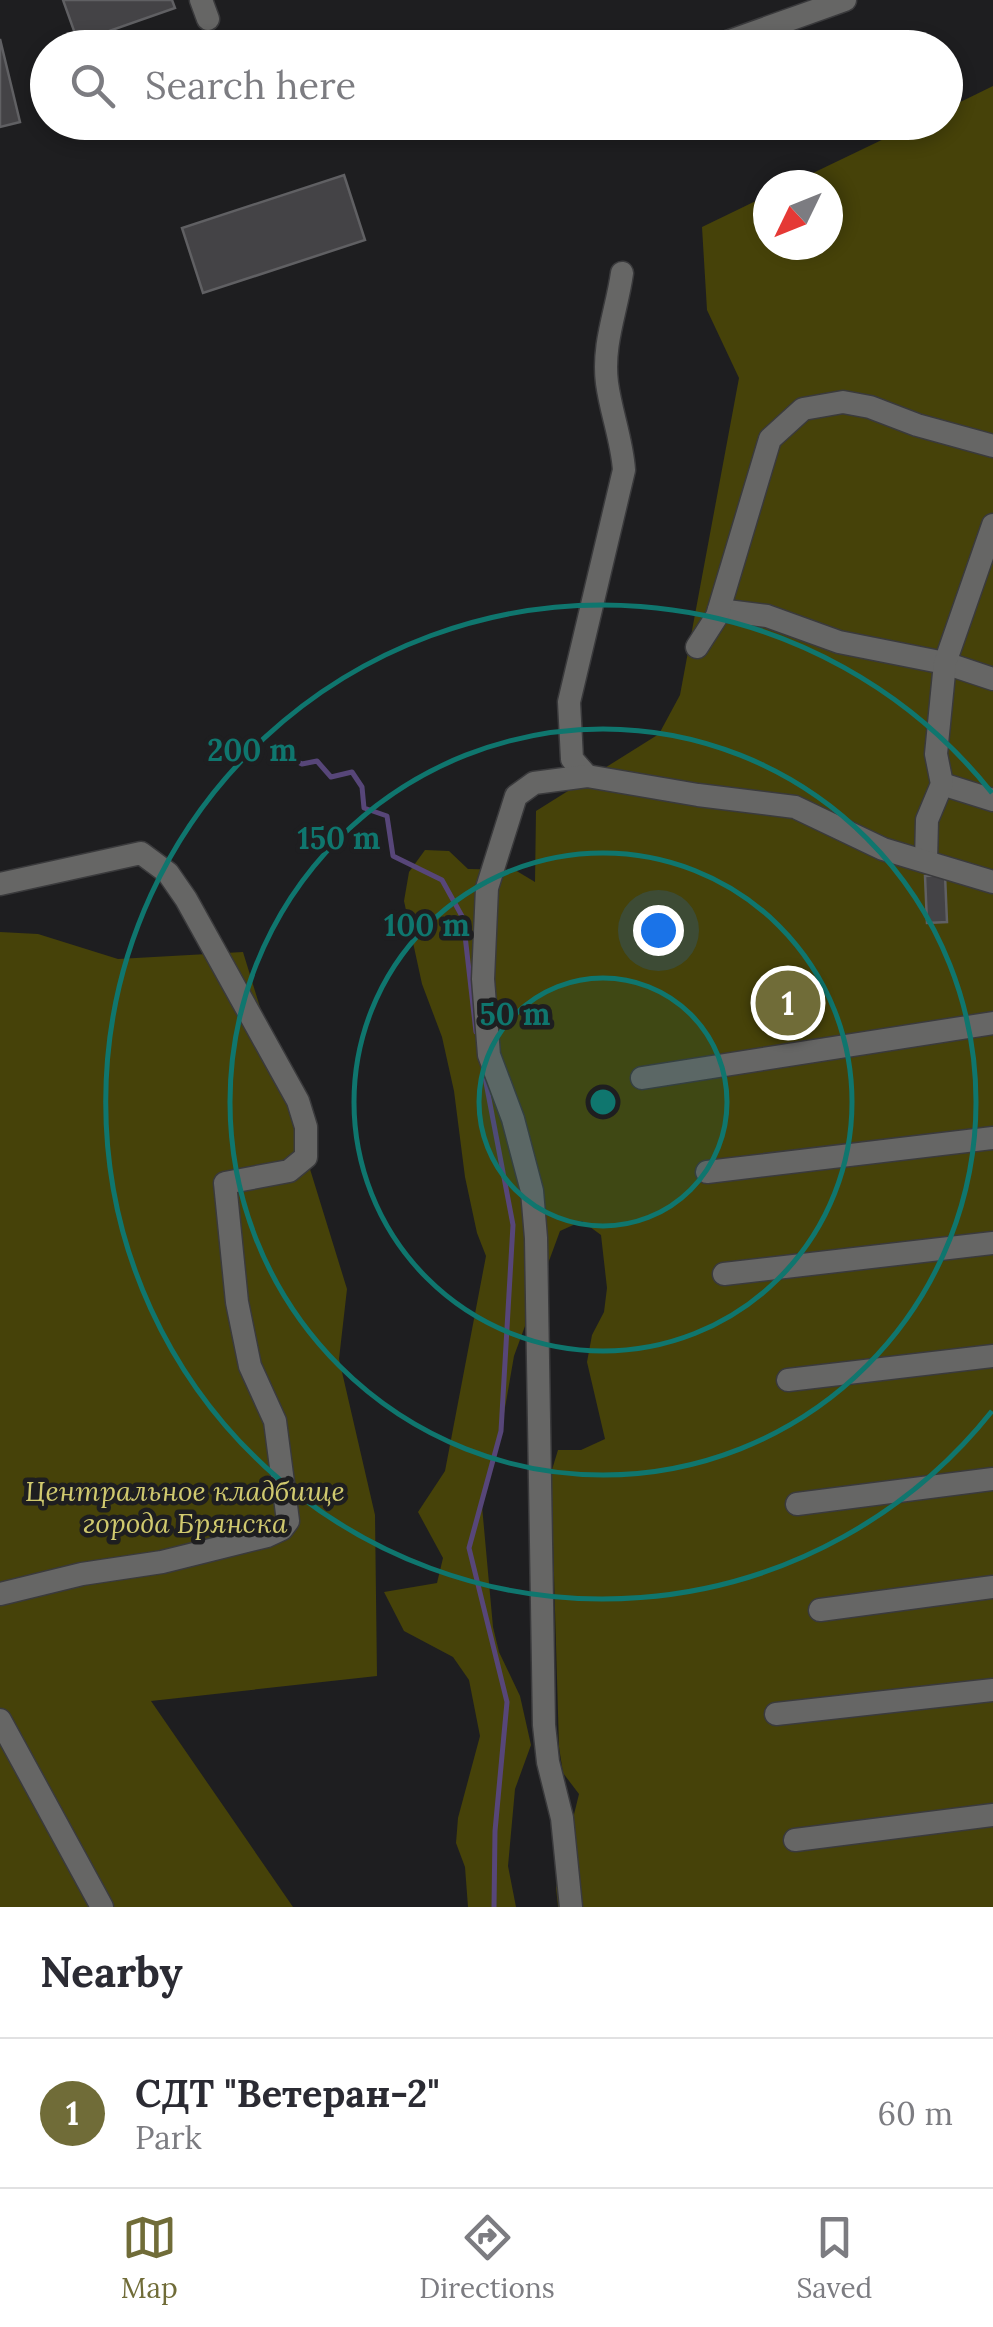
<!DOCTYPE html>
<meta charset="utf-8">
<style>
body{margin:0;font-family:Lora,serif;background:#f2f2f3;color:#2b2b33}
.compass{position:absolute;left:753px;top:170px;width:90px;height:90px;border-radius:50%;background:#fff;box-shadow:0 5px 15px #0003;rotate:227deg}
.you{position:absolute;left:658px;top:930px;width:35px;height:35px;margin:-25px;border:8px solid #fff;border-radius:50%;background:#1a73e8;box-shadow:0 0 0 15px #1a73e833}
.badge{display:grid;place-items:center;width:65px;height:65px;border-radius:50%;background:#706c38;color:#fff;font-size:32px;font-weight:700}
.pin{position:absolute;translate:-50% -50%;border:5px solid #fff;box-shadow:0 2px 10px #0006}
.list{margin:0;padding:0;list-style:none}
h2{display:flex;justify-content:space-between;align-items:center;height:130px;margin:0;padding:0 40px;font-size:42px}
h2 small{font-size:32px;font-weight:400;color:#7c7c81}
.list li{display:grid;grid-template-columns:65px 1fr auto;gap:30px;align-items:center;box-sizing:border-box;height:150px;padding:0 40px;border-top:2px solid #e1e1e2}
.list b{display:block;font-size:38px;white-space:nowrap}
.list p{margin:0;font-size:32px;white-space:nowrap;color:#7c7c81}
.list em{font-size:32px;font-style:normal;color:#7c7c81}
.icon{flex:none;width:55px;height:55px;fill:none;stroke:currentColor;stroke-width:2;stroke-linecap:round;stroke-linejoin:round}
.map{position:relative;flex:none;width:993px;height:1907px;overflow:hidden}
.search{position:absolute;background:#fff;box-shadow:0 5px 15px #0003;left:30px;right:30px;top:30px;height:110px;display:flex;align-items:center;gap:25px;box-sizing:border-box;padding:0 35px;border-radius:55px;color:#7c7c81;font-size:38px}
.sheet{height:280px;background:#fff}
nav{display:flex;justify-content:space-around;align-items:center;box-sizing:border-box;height:140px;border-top:2px solid #e1e1e2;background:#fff;font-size:28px;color:#7c7c81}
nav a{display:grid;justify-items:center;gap:5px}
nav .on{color:#706c38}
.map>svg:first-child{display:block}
.green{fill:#464209}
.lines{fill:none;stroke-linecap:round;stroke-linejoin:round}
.stream{stroke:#574679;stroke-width:5}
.building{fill:#444346;stroke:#606063;stroke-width:2.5}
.minor-casing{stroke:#3a3a3c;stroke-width:25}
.minor{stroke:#666665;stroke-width:22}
.ring{fill:none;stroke:#0f766e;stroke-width:5}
.labels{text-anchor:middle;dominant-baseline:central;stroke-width:9;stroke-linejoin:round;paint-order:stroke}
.park-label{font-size:28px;font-style:italic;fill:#d0c96e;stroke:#1e1e20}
.centre{fill:#0f766e;stroke:#1e1e20;stroke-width:5}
.ring-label{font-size:30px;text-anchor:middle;font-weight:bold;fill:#0f766e;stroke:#1e1e20;stroke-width:9;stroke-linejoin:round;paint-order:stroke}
</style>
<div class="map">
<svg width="993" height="1907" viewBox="0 0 993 1907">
<rect width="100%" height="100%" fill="#1e1e20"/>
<!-- green -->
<g class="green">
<path d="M 993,86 L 993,1907 L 558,1907 L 556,1888 L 579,1794 L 563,1773 L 559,1747 L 551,1473 L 558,1450 L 581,1450 L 605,1439 L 587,1362 L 592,1335 L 604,1312 L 607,1288 L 601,1235 L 582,1221 L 560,1231 L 514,1356 L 501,1431 L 482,1506 L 493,1627 L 499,1652 L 520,1696 L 531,1745 L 515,1789 L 508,1866 L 516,1907 L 468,1907 L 465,1867 L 456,1843 L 458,1818 L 480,1736 L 469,1680 L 453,1657 L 404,1631 L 384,1592 L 437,1583 L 443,1558 L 418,1512 L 445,1471 L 486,1256 L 477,1233 L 465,1177 L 454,1091 L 442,1037 L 422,984 L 404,901 L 409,872 L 425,850 L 449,851 L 468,869 L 515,870 L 535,882 L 536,811 L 659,734 L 680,695 L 739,378 L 707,310 L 702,227 L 768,195 L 768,245 L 828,245 L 828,185 L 788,185 L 917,123 L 946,122 L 946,109 Z"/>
<path d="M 0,932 L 38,934 L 118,959 L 243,952 L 347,1289 L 339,1359 L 375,1515 L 377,1676 L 151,1701 L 293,1907 L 0,1907 Z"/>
</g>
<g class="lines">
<!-- stream -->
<g class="stream">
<path d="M 277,752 L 302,764 L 317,761 L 331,777 L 352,772 L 362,787 L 364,808 L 387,816 L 393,856 L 442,880 L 463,918 L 476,1032"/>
<path d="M 484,1072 L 513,1225 L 501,1431 L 469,1548 L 507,1702 L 495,1831 L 494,1907"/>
</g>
</g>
<!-- building -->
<g class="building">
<path d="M 63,0 L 172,0 L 175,8 L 78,42 Z"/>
<path d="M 0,39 L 20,122 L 0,127 Z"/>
<path d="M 344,175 L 365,240 L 203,293 L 182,228 Z"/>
<path d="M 945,875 L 947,922 L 927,923 L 925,876 Z"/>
</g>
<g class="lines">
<defs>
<g id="minor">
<path d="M 201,0 L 208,19"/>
<path d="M 727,42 L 845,0"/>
<path d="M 719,610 L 767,616 L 839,642 L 945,663 L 993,679"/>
<path d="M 697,647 L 717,616 L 770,439 L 803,409 L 843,402 L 870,407 L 917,425 L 993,446"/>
<path d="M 587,776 L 572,759 L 569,702 L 624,470 C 622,440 611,413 607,383 C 602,344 617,310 622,273"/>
<path d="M 942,784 L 993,800"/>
<path d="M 926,861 L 927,820 L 942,784 L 936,754 L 945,663 L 993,525"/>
<path d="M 0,884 L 141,853 L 168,873 L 186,899 L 298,1101 L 306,1127 L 306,1157 L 289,1171 L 225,1183 L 237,1302 L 250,1366 L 275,1421 L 288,1521 L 282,1529 L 267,1536 L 162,1562 L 82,1574 L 0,1594"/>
<path d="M 642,1078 L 993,1023"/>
<path d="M 707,1172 L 993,1138"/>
<path d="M 724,1274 L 993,1243"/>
<path d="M 788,1380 L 993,1356"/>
<path d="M 797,1504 L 993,1479"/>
<path d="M 820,1610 L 993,1587"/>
<path d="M 776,1714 L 993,1690"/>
<path d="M 0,1720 L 102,1907"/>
<path d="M 795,1840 L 993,1815"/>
<path d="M 571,1907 L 562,1818 L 548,1762 L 544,1725 L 536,1238 L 532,1191 L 513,1119 L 489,1055 L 483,979 L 487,888 L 516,796 L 534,783 L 587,776 L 698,795 L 795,807 L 883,849 L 993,882"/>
</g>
</defs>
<!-- minor casing -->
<use href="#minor" class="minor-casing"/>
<!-- minor -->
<use href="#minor" class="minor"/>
</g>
<!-- distance rings -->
<circle cx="603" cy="1102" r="124" fill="#0f766e" fill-opacity=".12"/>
<g class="ring">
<circle cx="603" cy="1102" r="124"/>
<circle cx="603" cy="1102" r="249"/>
<circle cx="603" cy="1102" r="373"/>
<path d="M992 1411A497 497 0 1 1 992 793"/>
</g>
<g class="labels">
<!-- park labels -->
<g class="park-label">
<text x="185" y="1491">Центральное кладбище<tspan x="185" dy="32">города Брянска</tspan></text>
</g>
</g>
<circle cx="603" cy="1102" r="15" class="centre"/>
<g class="ring-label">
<text x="252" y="761">200 m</text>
<text x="339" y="849">150 m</text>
<text x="427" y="936">100 m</text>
<text x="515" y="1025">50 m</text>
</g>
</svg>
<svg class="compass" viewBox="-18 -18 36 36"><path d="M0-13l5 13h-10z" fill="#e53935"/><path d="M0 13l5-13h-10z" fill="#7c7c81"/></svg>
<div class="you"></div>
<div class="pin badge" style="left:788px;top:1003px">1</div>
<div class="search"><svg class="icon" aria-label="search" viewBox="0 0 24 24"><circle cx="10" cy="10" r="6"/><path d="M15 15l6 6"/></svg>Search here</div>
</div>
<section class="sheet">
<h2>Nearby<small></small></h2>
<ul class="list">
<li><span class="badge">1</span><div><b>СДТ &quot;Ветеран-2&quot;</b><p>Park</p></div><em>60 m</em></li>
</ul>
</section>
<nav>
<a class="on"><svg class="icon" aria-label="map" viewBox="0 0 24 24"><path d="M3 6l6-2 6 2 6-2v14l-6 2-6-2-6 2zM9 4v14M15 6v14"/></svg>Map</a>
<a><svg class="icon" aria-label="directions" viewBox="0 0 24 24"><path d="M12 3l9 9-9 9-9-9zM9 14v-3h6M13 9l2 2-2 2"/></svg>Directions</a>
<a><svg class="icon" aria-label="saved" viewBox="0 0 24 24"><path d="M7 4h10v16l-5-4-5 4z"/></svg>Saved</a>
</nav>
